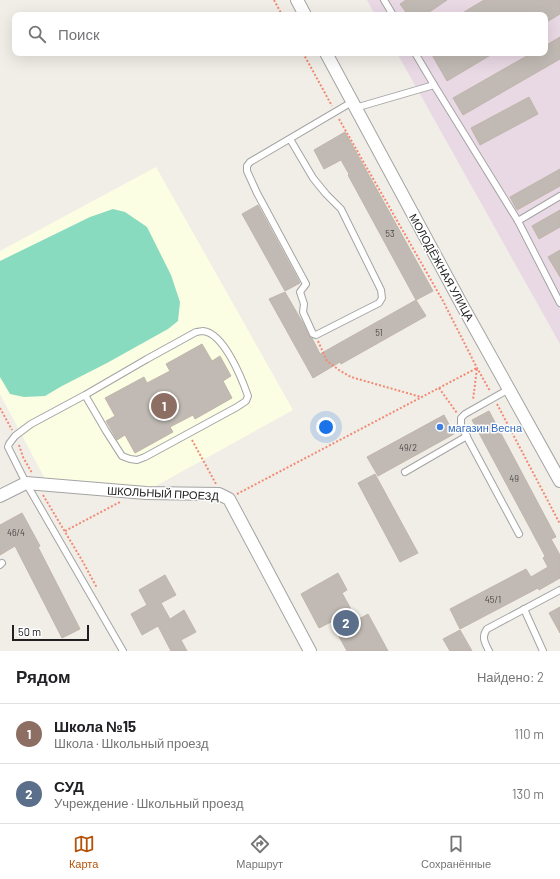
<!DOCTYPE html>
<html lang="ru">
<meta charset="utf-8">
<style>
body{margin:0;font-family:Barlow,sans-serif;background:#f2f2f2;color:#202124}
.scale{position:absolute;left:12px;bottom:10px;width:77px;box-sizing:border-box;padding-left:4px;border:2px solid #202020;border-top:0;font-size:11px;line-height:14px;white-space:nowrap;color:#202020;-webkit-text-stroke:3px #fff;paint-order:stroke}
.you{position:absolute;left:326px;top:427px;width:14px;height:14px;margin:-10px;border:3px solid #fff;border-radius:50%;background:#1a73e8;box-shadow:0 0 0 6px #1a73e833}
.badge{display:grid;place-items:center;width:26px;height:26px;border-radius:50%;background:#b45309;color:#fff;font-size:13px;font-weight:700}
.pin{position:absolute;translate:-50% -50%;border:2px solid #fff;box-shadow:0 1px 4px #0006}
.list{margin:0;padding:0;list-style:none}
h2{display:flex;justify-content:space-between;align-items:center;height:52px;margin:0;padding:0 16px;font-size:17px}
h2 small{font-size:13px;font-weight:400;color:#757577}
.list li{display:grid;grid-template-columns:26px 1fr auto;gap:12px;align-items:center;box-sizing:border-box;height:60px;padding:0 16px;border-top:1px solid #e0e0e0}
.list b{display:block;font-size:15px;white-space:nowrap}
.list p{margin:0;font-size:13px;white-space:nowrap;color:#757577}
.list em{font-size:13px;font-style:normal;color:#757577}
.icon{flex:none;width:22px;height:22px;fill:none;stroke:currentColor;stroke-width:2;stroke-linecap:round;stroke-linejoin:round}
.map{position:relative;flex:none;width:560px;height:651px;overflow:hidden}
.search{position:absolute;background:#fff;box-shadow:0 4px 16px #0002;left:12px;right:12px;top:12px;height:44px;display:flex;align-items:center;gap:10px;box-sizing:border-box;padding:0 14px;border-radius:8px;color:#757577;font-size:15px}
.sheet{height:172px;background:#fff}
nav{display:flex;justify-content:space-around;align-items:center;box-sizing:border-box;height:56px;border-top:1px solid #e0e0e0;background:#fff;font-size:11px;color:#757577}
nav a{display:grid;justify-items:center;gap:2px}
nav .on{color:#b45309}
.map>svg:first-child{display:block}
.industrial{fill:#e9d9e5}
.education{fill:#fcfee3}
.pitch{fill:#89dbc0}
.building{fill:#c1bab4;stroke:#c1b5aa}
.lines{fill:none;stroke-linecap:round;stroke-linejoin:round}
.service-casing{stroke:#a4a4a4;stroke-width:8}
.minor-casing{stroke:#a4a4a4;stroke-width:14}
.path{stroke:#f38975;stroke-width:2;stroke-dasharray:2 2;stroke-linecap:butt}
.service{stroke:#fff;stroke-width:6}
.minor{stroke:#fff;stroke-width:12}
.shop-dot{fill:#3f7fe0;stroke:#fff;stroke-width:1.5}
.labels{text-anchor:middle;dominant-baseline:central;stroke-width:3;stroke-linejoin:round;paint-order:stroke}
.number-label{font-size:9px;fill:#484645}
.street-label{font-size:11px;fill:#202020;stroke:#fff}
.shop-label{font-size:11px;fill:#366cbe;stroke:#fff;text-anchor:start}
</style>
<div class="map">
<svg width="560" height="651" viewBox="0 0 560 651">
<rect width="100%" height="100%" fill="#f0eee7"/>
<!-- industrial -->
<path class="industrial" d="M 367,0 L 560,0 L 560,344 L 397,53 L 545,53 L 545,15 L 375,15 Z"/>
<!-- education -->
<path class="education" d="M 156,167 L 293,410 L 154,487 L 45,479 L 0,394 L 0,251 Z"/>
<!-- pitch -->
<path class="pitch" d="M 113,209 L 125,212 L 147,227 L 171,275 L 180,302 L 178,321 L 168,329 L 107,363 L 62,386 L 45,396 L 24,397 L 10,394 L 0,377 L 0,261 L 90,217 Z"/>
<!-- building -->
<g class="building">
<path d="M 406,0 L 447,0 L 425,15 L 408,15 L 400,4 Z"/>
<path d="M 484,0 L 560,0 L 560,14 L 545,23 L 545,15 L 459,15 Z"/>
<path d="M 560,37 L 560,59 L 463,115 L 453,98 L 532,53 L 545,53 L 545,46 Z"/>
<path d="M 431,53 L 494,53 L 447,81 Z"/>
<path d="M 529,97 L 538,114 L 480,145 L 471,128 Z"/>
<path d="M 345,132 L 433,291 L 416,300 L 348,175 L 349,174 L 341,160 L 324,169 L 314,150 Z"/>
<path d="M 560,169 L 560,186 L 517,210 L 510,197 Z"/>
<path d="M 258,205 L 300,283 L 285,291 L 242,214 Z"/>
<path d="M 560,210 L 560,227 L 539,239 L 532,226 Z"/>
<path d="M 560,250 L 560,277 L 548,257 Z"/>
<path d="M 285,292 L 304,325 L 309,336 L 312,338 L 320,354 L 416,300 L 426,316 L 341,364 L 340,362 L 313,378 L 269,299 Z"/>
<path d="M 202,344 L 212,361 L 220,356 L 231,376 L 223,381 L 232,398 L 195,419 L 193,415 L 170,427 L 173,432 L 135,453 L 125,435 L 117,440 L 106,421 L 115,416 L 105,398 L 144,377 L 147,383 L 170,371 L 166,364 Z"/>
<path d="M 489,411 L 556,537 L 551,539 L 560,555 L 560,578 L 539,590 L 538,588 L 460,629 L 450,609 L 526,569 L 531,577 L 548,567 L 543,558 L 545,556 L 472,420 Z"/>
<path d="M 444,415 L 454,434 L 378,476 L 367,457 Z"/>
<path d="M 375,474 L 418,553 L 400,562 L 358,483 Z"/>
<path d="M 22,513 L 40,546 L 38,547 L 80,629 L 62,638 L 15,546 L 0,555 L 0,525 Z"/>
<path d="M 338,573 L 347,590 L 342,593 L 357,620 L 368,614 L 388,651 L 347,651 L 331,622 L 319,628 L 301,594 Z"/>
<path d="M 165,575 L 176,595 L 161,603 L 170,619 L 184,610 L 196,632 L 181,640 L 187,651 L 171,651 L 158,626 L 142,635 L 131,614 L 147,605 L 139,590 Z"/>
<path d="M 560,607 L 560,633 L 549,613 Z"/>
<path d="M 460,630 L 472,651 L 450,651 L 443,639 Z"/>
</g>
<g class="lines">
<defs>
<g id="service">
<path d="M 384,0 L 393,15"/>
<path d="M 415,53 L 434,85 L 518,221 L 560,303"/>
<path d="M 355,108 L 434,85"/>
<path d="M 290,139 L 313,178 L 326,194 L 341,209 L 381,290 L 382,298 L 379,303 L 316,335 L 313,334 L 303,312 L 304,304 L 300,292 L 306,284 L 257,193 L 247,171 L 247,166 L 250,162 L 352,102"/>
<path d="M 518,221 L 560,196"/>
<path d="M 509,389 L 465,414 L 461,418 L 461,426 L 519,534"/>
<path d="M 85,395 L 106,431 L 122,456 L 130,459 L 137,460 L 145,457 L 237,407 L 246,401 L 248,396 C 242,379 224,333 203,331 C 201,331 199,332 196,332 L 147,359 L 85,395 L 31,424 L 15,436 L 9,444 L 8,447 L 26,483 L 123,651"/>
<path d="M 405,472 L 467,436"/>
<path d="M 0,565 L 2,563"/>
<path d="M 524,609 L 543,651"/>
<path d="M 489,651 C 485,643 481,637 487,629 L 560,590"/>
</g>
<g id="minor">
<path d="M 297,0 L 305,15"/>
<path d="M 326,53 L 462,305 L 560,481"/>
<path d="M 0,496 L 26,483 L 146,493 L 219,494 L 229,499 L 310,651"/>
</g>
</defs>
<!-- service casing -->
<use href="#service" class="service-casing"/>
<!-- minor casing -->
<use href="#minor" class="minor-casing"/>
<!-- path -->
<g class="path">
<path d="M 274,0 L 282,15"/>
<path d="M 303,53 L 332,106"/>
<path d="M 339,119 L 443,301 L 477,368 L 490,391"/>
<path d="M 318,341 L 327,361 L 339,370 L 351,377 L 421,397"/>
<path d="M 439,388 L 457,413"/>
<path d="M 497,404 L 560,524"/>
<path d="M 0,408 L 12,430"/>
<path d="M 192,440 L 216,484"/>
<path d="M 19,445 L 23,457 L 32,473"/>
<path d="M 237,494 L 477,368 L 473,400"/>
<path d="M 43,495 L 83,562 L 97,588"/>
<path d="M 65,531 L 120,502"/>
</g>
<!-- service -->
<use href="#service" class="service"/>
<!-- minor -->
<use href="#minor" class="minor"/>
</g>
<!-- markers -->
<circle class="shop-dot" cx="440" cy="427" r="4"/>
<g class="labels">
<!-- number labels -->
<g class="number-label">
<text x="390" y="233">53</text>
<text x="379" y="332">51</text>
<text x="408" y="447">49/2</text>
<text x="514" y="478">49</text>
<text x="16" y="532">46/4</text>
<text x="493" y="599">45/1</text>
</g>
<!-- street labels -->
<g class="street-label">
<text transform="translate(442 267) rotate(61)">МОЛОДЁЖНАЯ УЛИЦА</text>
<text transform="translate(163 493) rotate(3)">ШКОЛЬНЫЙ ПРОЕЗД</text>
</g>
<!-- shop labels -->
<g class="shop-label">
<text x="448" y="427">магазин Весна</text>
</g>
</g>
</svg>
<div class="scale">50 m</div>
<div class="you"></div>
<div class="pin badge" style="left:164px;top:406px;background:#8d6e63">1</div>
<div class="pin badge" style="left:346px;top:623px;background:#5c6f8a">2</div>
<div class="search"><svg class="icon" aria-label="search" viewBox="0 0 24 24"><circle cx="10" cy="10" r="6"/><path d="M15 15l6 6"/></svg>Поиск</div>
</div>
<section class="sheet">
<h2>Рядом<small>Найдено: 2</small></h2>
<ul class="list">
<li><span class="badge" style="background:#8d6e63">1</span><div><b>Школа №15</b><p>Школа · Школьный проезд</p></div><em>110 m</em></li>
<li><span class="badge" style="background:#5c6f8a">2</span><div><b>СУД</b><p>Учреждение · Школьный проезд</p></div><em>130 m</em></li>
</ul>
</section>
<nav>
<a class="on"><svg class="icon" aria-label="map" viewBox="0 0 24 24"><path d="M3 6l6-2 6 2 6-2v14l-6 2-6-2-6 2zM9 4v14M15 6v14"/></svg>Карта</a>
<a><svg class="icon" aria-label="directions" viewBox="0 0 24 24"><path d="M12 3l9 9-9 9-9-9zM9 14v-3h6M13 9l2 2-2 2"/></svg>Маршрут</a>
<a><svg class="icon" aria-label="saved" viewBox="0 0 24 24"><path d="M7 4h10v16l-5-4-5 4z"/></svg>Сохранённые</a>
</nav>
